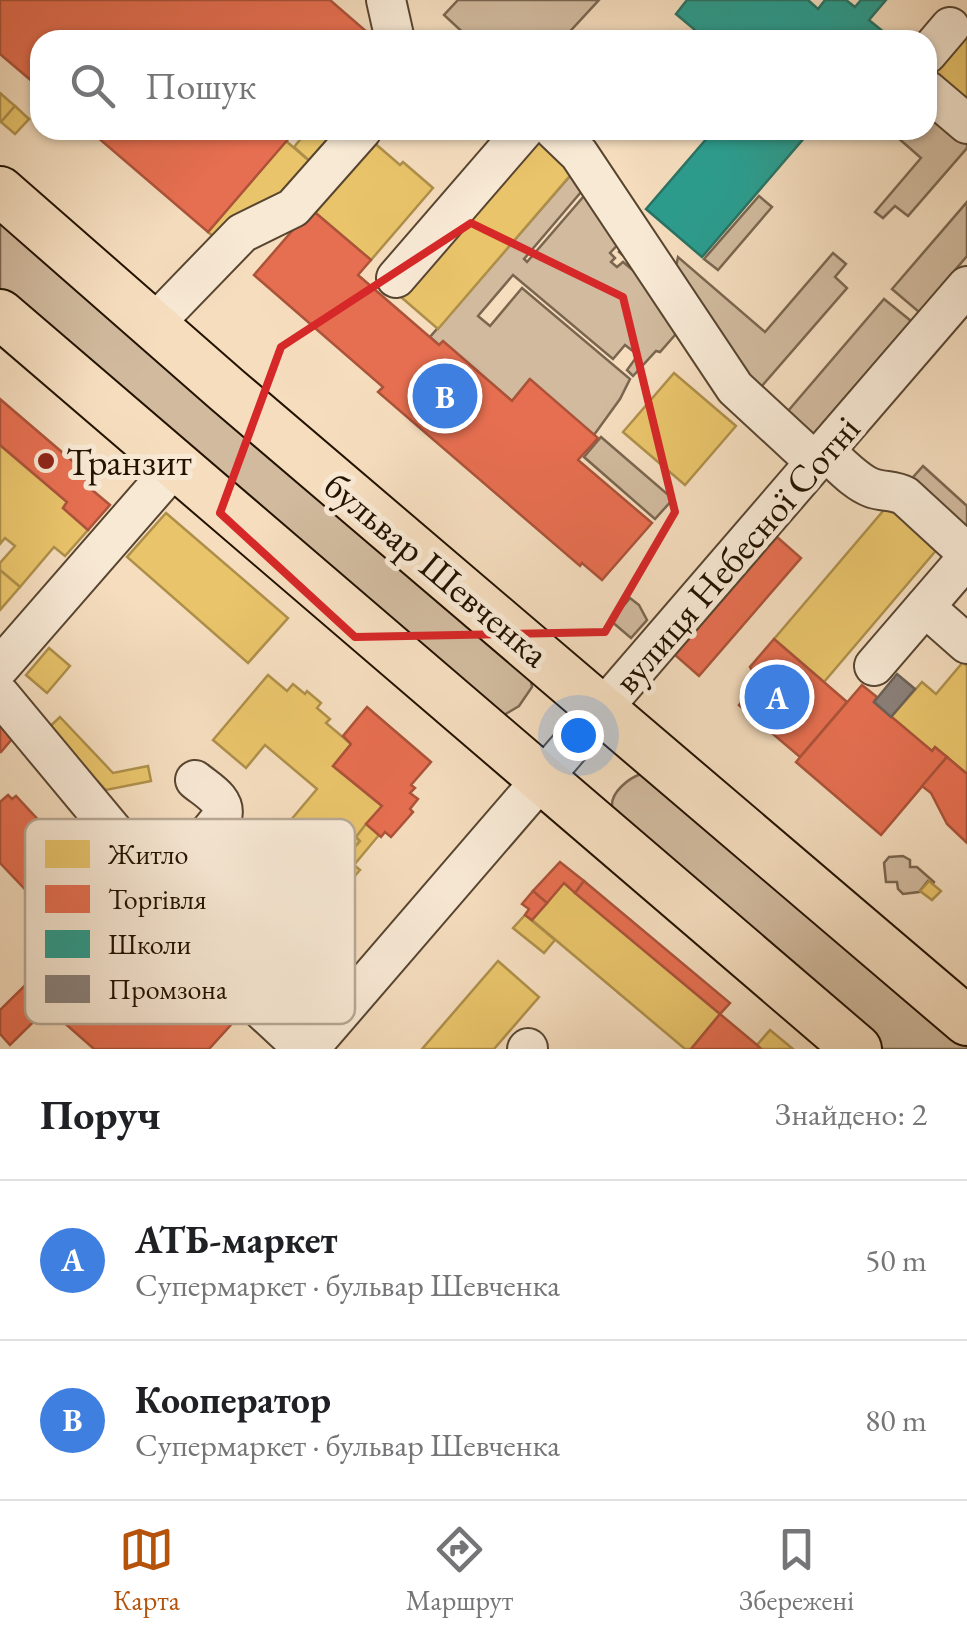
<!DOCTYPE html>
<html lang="uk">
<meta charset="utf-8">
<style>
body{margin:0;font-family:"EB Garamond",serif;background:#f2f2f2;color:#202124}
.you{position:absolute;left:578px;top:735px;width:35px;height:35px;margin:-25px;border:8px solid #fff;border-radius:50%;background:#1a73e8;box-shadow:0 0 0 15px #1a73e833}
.badge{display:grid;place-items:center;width:65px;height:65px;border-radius:50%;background:#b45309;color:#fff;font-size:32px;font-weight:700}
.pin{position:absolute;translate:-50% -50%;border:5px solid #fff;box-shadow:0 2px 10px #0006}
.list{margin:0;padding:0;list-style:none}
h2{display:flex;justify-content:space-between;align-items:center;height:130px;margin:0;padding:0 40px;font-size:42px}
h2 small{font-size:32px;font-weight:400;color:#757577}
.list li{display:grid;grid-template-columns:65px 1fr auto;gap:30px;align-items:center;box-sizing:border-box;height:160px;padding:0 40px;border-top:2px solid #e0e0e0}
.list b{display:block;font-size:38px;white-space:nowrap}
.list p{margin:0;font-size:32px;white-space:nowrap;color:#757577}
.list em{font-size:32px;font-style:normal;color:#757577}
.icon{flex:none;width:55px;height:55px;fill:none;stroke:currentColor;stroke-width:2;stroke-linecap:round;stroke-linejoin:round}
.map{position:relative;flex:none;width:967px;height:1049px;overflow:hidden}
.search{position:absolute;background:#fff;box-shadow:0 2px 8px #0004;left:30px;right:30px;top:30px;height:110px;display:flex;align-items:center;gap:25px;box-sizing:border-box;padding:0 35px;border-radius:30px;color:#757577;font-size:38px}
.sheet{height:450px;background:#fff}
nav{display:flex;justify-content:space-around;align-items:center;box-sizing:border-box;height:140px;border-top:2px solid #e0e0e0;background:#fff;font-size:28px;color:#757577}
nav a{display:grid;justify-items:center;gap:5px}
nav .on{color:#b45309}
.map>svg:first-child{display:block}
.green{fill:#d1ba9e;stroke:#7a664f;stroke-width:2.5}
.homes{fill:#e9c46a;stroke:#ae8f4a;stroke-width:2.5}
.shops{fill:#e76f51;stroke:#ac5339;stroke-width:2.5;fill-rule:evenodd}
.schools{fill:#2a9d8f;stroke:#287364;stroke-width:2.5}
.industry{fill:#8a817c;stroke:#6b6057;stroke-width:2.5}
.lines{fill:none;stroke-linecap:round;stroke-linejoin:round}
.minor-casing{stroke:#584530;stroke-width:42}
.major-casing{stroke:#231200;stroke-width:52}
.minor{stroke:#f8e9d5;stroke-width:38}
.major{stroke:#f5ddbe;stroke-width:48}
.marked{fill:none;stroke:#d62828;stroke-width:8;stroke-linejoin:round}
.poi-dot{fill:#8f2418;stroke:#f8e9d5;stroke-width:4}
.labels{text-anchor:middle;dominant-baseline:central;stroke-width:10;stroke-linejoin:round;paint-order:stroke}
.poi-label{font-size:38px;fill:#231200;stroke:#f8e9d5;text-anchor:start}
.street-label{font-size:38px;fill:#231200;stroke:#f8e9d5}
.key{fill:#f8e9d5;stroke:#b8a895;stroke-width:2.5}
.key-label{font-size:28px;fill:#231200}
</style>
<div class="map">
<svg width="967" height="1049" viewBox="0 0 967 1049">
<rect width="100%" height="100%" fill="#f5ddbe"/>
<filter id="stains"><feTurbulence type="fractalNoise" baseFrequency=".002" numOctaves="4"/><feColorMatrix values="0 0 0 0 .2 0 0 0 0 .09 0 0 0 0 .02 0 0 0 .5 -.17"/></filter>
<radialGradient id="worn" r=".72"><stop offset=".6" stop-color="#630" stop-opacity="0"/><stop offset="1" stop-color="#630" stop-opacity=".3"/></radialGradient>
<!-- green -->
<g class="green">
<path d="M 458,0 L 599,0 L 562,40 L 471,40 L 444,15 Z"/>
<path d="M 927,103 L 967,137 L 967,148 L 908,216 L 895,206 L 883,218 L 875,212 L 921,158 L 889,130 L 927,130 Z"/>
<path d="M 576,169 L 587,185 L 524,259 L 527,262 L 590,189 L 624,238 L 610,253 L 615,258 L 611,262 L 617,267 L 623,262 L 635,272 L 638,268 L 619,252 L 627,244 L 683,326 L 660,352 L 656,351 L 633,376 L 627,370 L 638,355 L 625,345 L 613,359 L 513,275 L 478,316 L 490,326 L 522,288 L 630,379 L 620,399 L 594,435 L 529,380 L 512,401 L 443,342 L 439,345 L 430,337 Z"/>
<path d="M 759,196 L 772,207 L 718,270 L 704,259 Z"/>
<path d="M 967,202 L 967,256 L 919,312 L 892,289 Z"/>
<path d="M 0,215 L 530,674 L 532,687 L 519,706 L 504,715 L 0,292 Z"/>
<path d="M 833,253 L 846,264 L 835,277 L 847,288 L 755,394 L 675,272 L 678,257 L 765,332 Z"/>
<path d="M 884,299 L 911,321 L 808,440 L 782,418 Z"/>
<path d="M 601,437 L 673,499 L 655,519 L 584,457 Z"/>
<path d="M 923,466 L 967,506 L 967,538 L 907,484 Z"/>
<path d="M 630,598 L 639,605 L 647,620 L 631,638 L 611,621 Z"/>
<path d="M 641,774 L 657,779 L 967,1044 L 967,1049 L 883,1049 L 619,823 C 617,820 612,810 612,806 C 611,792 629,778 641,774 Z"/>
<path d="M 903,856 L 910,860 L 910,867 L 917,867 L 934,882 L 933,884 L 928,881 L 919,892 L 903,894 L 898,889 L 897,882 L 886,882 L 884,863 L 889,857 Z"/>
</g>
<!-- homes -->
<g class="homes">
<path d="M 967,28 L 967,107 L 928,74 Z"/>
<path d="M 0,93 L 15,106 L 1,122 L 0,121 Z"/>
<path d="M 15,106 L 29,119 L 15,134 L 1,122 Z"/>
<path d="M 308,130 L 344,130 L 314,165 L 294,147 Z"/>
<path d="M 543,132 L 580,164 L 438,329 L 401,297 Z"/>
<path d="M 371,140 L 400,165 L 403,162 L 433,188 L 371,260 L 311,209 Z"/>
<path d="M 286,141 L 314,165 L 278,206 L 222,244 L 208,232 Z"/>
<path d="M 674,373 L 736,426 L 685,485 L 623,432 Z"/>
<path d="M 0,445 L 67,502 L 63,508 L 88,530 L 65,556 L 54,547 L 20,587 L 0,570 L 0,563 L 15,546 L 5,538 L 0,544 Z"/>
<path d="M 889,504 L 939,547 L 824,682 L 774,639 Z"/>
<path d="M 166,513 L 288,618 L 248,663 L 127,557 Z"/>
<path d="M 0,570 L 20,587 L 0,610 Z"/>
<path d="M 49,648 L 70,666 L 47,693 L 26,675 Z"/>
<path d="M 963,662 L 967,666 L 967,774 L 935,747 L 932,751 L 891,717 L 922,682 L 936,694 Z"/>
<path d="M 268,675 L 287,691 L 293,684 L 305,694 L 307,691 L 321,703 L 317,708 L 330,719 L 326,723 L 351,744 L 333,766 L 382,806 L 356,837 L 360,841 L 347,856 L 342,852 L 292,910 L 297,914 L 270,946 L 264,941 L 248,959 L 205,922 L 317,789 L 265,745 L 246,768 L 213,740 Z"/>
<path d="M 60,717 L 113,773 L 148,766 L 151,781 L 106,790 L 47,729 Z"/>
<path d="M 366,824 L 379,835 L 354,865 L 360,870 L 269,977 L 248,959 L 264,941 L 270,946 L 297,914 L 292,910 L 342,852 L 347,856 L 360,841 L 356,837 Z"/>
<path d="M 929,881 L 941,891 L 932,900 L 920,891 Z"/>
<path d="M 564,883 L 720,1014 L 691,1049 L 685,1049 L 532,920 Z"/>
<path d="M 525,915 L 555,940 L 544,953 L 513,928 Z"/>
<path d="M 498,961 L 539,997 L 494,1049 L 422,1049 Z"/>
<path d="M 770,1030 L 793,1049 L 761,1049 L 757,1045 Z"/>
</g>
<!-- shops -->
<g class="shops">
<path d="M 0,0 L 330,0 L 375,39 L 40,40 L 40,88 L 0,54 Z"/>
<path d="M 89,130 L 296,130 L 208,232 Z"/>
<path d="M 311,209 L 371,260 L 358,275 L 439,345 L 443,341 L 512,401 L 530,379 L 598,438 L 578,460 L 652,523 L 602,580 L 582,563 L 580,566 L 378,392 L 383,387 L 254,275 Z"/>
<path d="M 0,399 L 91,477 L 85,484 L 110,505 L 88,530 L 63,508 L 67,502 L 0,445 Z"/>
<path d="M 777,537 L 801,558 L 699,676 L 675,655 Z"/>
<path d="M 774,639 L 847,702 L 800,757 L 739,705 L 752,690 L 749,681 L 754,674 L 750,667 Z"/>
<path d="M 862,685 L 877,697 L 874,702 L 932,751 L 935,747 L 947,757 L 881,835 L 796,762 Z"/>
<path d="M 367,707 L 431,762 L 411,785 L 415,788 L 410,793 L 418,799 L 410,809 L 413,812 L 391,837 L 385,832 L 381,837 L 366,824 L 382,806 L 333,766 L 351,744 L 343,736 Z"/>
<path d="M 0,715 L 19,731 L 1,752 L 0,751 Z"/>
<path d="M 947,757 L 967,774 L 967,843 L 947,824 L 931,793 L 922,786 Z"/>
<path d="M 8,795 L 12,799 L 16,796 L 97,883 L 56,922 L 0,863 L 0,802 Z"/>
<path d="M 560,862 L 584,881 L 575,893 L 564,883 L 547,903 L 533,891 Z"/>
<path d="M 584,881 L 730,1003 L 720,1014 L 575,893 Z"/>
<path d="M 533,891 L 547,903 L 532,920 L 525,915 L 529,909 L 522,904 Z"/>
<path d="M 71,940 L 93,963 L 10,1045 L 0,1034 L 0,1010 Z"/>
<path d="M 91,969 L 146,1019 L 189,971 L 239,1016 L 209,1049 L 94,1049 L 52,1012 ZM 103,998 L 123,1015 L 114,1024 L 95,1007 Z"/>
<path d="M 720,1014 L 757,1045 L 761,1049 L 691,1049 Z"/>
</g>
<!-- schools -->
<g class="schools">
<path d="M 687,0 L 808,0 L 818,9 L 825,0 L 846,0 L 855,7 L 861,0 L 886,0 L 869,20 L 891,38 L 888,40 L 707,40 L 676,14 Z"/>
<path d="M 714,130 L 811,130 L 702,257 L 646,209 Z"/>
</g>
<!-- industry -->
<path class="industry" d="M 897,674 L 915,689 L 891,717 L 874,702 Z"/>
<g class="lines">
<defs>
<g id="minor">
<path d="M 386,0 L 395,40"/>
<path d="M 927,54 L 950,27"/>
<path d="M 927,90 L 967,124"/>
<path d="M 554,130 L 579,154 L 735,388 L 815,462"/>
<path d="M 396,278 L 524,130"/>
<path d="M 153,325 L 242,233 L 293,208 L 362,130"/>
<path d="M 825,451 C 839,463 855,482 872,488 C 884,492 894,490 905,496 L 967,553"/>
<path d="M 925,607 L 967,644"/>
<path d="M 874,666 L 967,558"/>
<path d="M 0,667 L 176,465"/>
<path d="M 0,695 L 263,1011 L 304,1049"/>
<path d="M 163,889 L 222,817 C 227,800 207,790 195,780"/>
<path d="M 309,1049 L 967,286"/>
<path d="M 527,1049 L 528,1048"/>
</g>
<g id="major">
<path d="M 0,191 L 227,390 L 967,1021"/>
<path d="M 0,314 L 857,1049"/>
</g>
</defs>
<!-- minor casing -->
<use href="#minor" class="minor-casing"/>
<!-- major casing -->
<use href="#major" class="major-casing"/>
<!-- minor -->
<use href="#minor" class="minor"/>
<!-- major -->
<use href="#major" class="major"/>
</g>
<!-- marked area -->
<path class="marked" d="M 471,223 L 623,297 L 675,512 L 605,632 L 355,637 L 220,513 L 281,347 Z"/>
<!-- markers -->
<circle class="poi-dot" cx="46" cy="461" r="10"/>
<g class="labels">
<!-- poi labels -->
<g class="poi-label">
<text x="66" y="461">Транзит</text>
</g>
<!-- street labels -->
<g class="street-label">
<text transform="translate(736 554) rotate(-49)">вулиця Небесної Сотні</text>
<text transform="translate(437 569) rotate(40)">бульвар Шевченка</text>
</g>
</g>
<!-- legend -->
<rect x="25" y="819" width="330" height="205" rx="15" class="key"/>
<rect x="45" y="840" width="45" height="28" fill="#e9c46a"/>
<rect x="45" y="885" width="45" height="28" fill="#e76f51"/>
<rect x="45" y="930" width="45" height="28" fill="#2a9d8f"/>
<rect x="45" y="975" width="45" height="28" fill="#8a817c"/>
<g class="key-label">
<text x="108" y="864">Житло</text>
<text x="108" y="909">Торгівля</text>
<text x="108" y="954">Школи</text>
<text x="108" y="999">Промзона</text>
</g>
<rect width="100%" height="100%" filter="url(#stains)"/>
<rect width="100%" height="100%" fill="url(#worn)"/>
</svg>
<div class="you"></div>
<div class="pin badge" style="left:777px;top:697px;background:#3f7fe0">A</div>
<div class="pin badge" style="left:445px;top:396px;background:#3f7fe0">B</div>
<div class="search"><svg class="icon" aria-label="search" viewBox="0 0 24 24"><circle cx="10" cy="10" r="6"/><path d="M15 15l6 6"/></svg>Пошук</div>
</div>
<section class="sheet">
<h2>Поруч<small>Знайдено: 2</small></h2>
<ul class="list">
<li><span class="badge" style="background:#3f7fe0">A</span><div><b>АТБ-маркет</b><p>Супермаркет · бульвар Шевченка</p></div><em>50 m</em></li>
<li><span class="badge" style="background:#3f7fe0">B</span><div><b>Кооператор</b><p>Супермаркет · бульвар Шевченка</p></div><em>80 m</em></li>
</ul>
</section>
<nav>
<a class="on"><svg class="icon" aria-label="map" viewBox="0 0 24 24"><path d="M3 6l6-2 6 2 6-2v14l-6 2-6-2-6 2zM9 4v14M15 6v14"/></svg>Карта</a>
<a><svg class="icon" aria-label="directions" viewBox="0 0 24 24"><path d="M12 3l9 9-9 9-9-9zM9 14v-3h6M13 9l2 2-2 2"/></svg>Маршрут</a>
<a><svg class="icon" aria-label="saved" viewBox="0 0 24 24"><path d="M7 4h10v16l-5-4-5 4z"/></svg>Збережені</a>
</nav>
